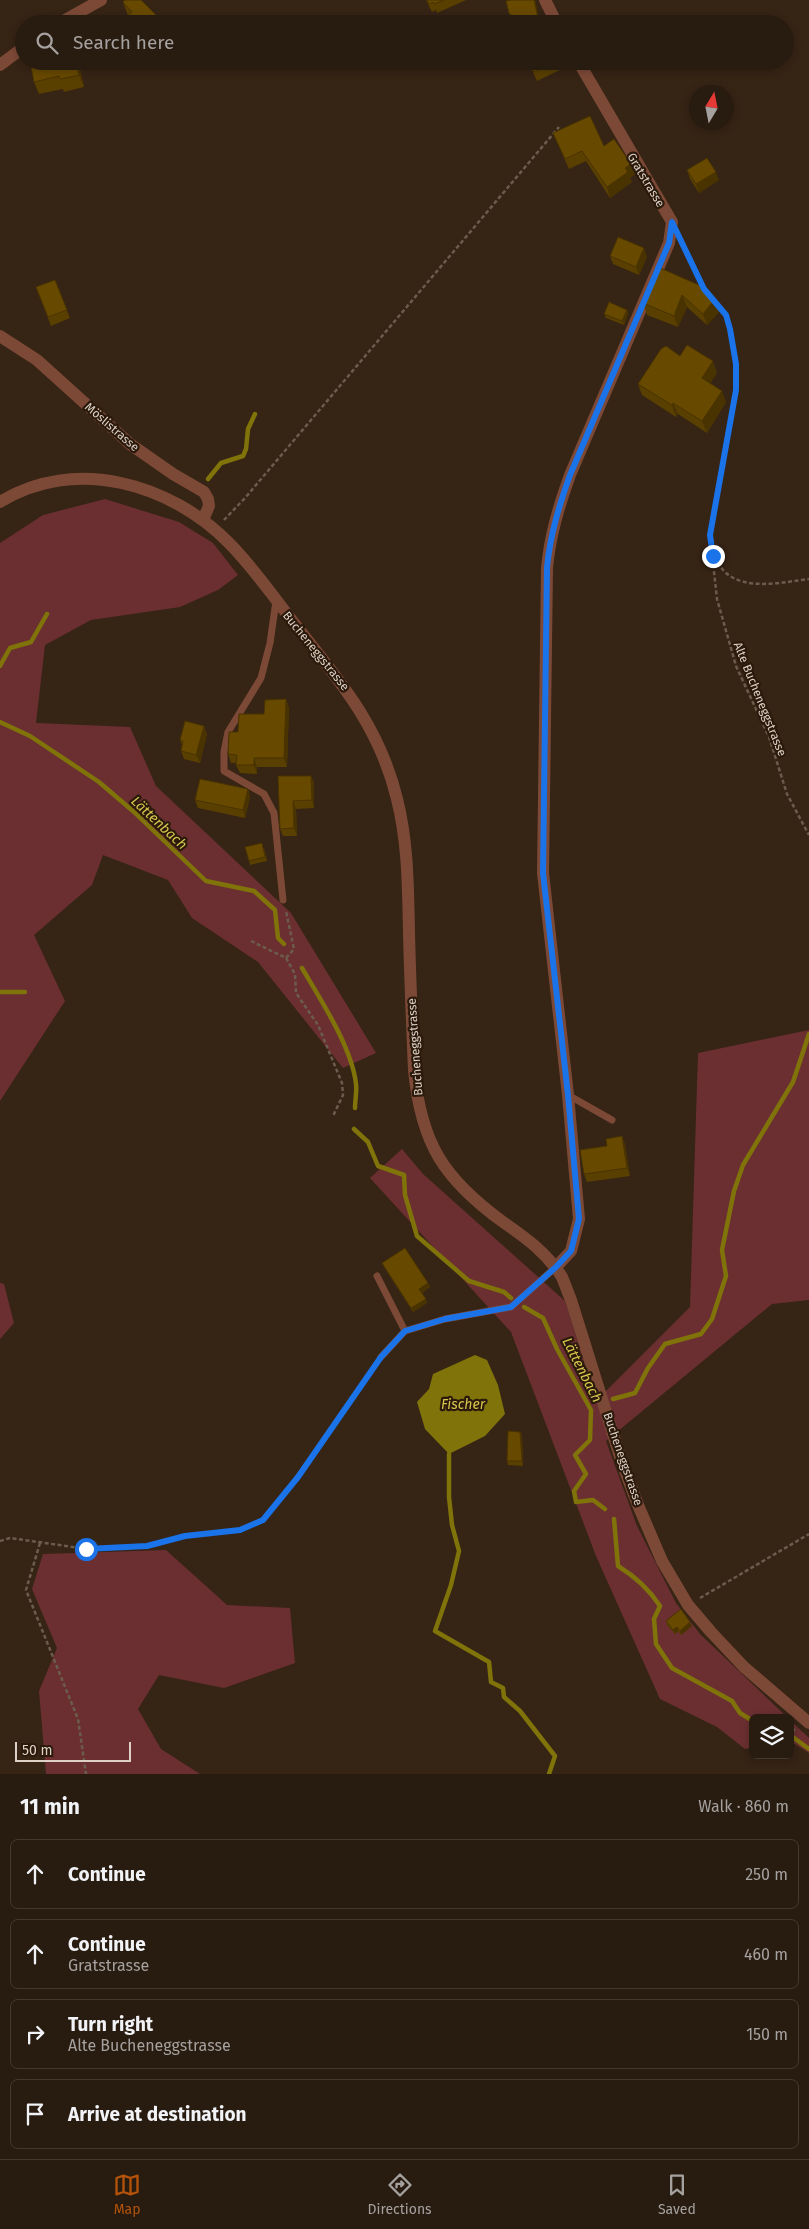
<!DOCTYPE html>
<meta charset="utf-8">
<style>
body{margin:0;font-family:"Fira Sans",sans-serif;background:#34281e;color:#f1f3f6}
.controls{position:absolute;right:15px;bottom:15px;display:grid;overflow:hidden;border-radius:8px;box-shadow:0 2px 8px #0003}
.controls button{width:45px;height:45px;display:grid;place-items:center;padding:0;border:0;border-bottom:1px solid #443930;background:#281b10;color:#f1f3f6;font:25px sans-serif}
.compass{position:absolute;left:689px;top:85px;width:45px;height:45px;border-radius:50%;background:#281b10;box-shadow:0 2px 8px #0003;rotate:10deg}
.scale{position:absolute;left:15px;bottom:12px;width:116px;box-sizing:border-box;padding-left:5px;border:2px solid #ddd1c7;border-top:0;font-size:14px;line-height:18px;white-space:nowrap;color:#ddd1c7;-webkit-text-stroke:4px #2b1a0b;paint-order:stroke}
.stop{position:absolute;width:15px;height:15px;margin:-11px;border:4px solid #1a73e8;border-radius:50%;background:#fff}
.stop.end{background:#1a73e8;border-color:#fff;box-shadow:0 1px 5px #0008}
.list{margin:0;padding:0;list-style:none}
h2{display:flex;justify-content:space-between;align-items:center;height:65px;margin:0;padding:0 20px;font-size:21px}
h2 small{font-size:16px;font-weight:400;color:#a5a19f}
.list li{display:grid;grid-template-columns:32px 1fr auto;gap:15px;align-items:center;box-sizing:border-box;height:70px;margin:0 10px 10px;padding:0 10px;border:1px solid #443930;border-radius:8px}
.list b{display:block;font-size:19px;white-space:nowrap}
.list p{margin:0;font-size:16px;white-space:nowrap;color:#a5a19f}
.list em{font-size:16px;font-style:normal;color:#a5a19f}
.icon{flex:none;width:28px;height:28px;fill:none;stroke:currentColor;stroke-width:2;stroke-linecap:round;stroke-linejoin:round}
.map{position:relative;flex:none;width:809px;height:1774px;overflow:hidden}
.search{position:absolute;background:#281b10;box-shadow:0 2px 8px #0003;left:15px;right:15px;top:15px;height:55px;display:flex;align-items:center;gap:12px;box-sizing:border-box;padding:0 18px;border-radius:28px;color:#a5a19f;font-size:19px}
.sheet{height:385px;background:#281b10}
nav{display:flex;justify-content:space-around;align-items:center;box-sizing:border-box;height:70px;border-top:1px solid #443930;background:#281b10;font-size:14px;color:#a5a19f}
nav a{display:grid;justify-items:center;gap:2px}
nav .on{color:#b45309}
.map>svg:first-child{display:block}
.green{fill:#6b2f31}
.water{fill:#7f7309}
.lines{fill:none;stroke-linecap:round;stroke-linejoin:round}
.stream{stroke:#7f7309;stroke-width:4.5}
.path{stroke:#6c5c4e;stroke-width:2.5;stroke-dasharray:4 2.5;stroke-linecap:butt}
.service{stroke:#7d4937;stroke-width:7}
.minor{stroke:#7d4937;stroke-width:12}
.tertiary{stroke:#7d4937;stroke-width:12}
.wall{fill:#593f00}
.shaded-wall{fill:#493300}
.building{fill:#684900;stroke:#493300}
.route{stroke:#1a73e8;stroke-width:6}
.labels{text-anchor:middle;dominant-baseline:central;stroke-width:4.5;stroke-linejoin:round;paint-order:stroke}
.street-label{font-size:12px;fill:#ddd1c7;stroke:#2b1a0b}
.water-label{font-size:14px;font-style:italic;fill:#d7c64b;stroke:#2b1a0b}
</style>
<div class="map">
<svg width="809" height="1774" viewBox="0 0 809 1774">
<rect width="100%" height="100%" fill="#362415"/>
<!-- green -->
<g class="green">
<path d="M 105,499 L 179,522 L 213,543 L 238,575 L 218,590 L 180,607 L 91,620 L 45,645 L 36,723 L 130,727 L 156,786 L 291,913 L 376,1053 L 343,1068 L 258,962 L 192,918 L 168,880 L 103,855 L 92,885 L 34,935 L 65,1001 L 0,1101 L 0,543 L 43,515 Z"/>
<path d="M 809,1030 L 809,1300 L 772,1304 L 606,1441 L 637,1526 L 676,1603 L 700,1634 L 788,1718 L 753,1718 L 753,1747 L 745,1749 L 717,1727 L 660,1699 L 596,1556 L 511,1332 L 370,1178 L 402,1149 L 423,1174 L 565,1301 L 596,1401 L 690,1307 L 698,1053 Z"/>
<path d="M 0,1283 L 4,1284 L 14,1323 L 0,1339 Z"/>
<path d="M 166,1550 L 227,1605 L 290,1608 L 295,1663 L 224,1688 L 159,1675 L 138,1709 L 161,1749 L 200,1774 L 46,1774 L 39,1691 L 57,1648 L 32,1589 L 43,1554 Z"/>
<path d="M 790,1720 L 809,1738 L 809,1753 L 790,1741 Z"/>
</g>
<!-- water -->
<path class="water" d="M 475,1355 L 487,1360 L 498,1385 L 505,1414 L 485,1436 L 449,1454 L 425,1429 L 417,1402 L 429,1389 L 433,1374 Z"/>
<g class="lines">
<!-- stream -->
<g class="stream">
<path d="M 208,479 L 221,463 L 243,456 L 246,449 L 248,429 L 255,414"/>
<path d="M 0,666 L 10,648 L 31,642 L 47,614"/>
<path d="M 0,722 L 30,736 L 99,782 L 134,812 L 206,881 L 254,891 L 275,910 L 278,938 L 284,944"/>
<path d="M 302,968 C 321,1000 352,1048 356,1084 C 357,1092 355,1100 355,1108"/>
<path d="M 0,992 L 25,992"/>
<path d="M 354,1129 L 368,1142 L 378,1166 L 404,1175 L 405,1195 L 417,1236 L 469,1281 L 504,1292 L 511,1298"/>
<path d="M 524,1307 L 543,1318 L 557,1349 L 591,1410 L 590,1440 L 575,1455 L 586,1474 L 574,1491 L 576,1502 L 593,1500 L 605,1509"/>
<path d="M 613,1399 L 635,1393 L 648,1368 L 665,1344 L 701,1334 L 712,1319 L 726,1276 L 722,1250 L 734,1191 L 743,1165 L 793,1082 L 809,1034"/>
<path d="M 449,1454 L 449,1497 L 452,1525 L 459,1551 L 451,1585 L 435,1631 L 489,1662 L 491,1682 L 503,1688 L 504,1697 L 520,1711 L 555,1756 L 549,1774"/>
<path d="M 614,1519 L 618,1566 C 636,1577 649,1589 660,1606 L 654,1619 L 656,1644 L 672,1668 L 732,1701 L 740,1713 L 753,1721"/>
<path d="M 790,1735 L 809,1749"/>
</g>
<!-- path -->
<g class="path">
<path d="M 683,246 L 705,291"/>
<path d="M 717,305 L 725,315 L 731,329 L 736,364 L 736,390 L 710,535 L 717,599 L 736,666 L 769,737 L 787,794 L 809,835"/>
<path d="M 224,520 L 245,498 L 559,127"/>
<path d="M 714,557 C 718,562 721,569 726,573 C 747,591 784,582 809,579"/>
<path d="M 251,941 L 286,958 L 294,949 L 286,911"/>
<path d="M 286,958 L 295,974 L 296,993 L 318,1025 L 342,1083 L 343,1095 L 333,1116"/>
<path d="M 0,1541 L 10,1538 L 87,1549 L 147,1546 L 185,1536 L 240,1530 L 263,1520 L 298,1477 L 375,1366"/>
<path d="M 40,1543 L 26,1590 L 78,1719 L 86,1774"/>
<path d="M 700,1598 L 809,1534"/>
<path d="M 790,1736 L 795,1729"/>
</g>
<!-- service -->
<g class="service">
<path d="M 276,601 L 270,643 L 261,678 L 228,732 L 224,752 L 224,771 L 264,794 L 274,813 L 283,900"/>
<path d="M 568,1095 L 612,1120"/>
<path d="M 377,1276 L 405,1331"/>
<path d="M 381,1357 L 405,1331 L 445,1319 L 511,1307 L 556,1267"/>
</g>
<!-- minor -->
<g class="minor">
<path d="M 545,0 L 557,24"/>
<path d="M 58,24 L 101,0"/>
<path d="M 0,65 L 24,47"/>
<path d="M 0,336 L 37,360 L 130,444 L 173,474 L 204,492 L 208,499 L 209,506 L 203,520"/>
<path d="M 556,1267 L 571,1251 L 579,1219 L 568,1095 L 543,873 L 547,568 C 550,535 559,506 570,475 L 669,243 L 672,222 L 578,61"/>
</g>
<!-- tertiary -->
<path class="tertiary" d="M 0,502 C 74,456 170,483 229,543 C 254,568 275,599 297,627 C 341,682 380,728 397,799 C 408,842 408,887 409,932 C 410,978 412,1024 414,1070 C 421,1144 444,1179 503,1222 C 526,1238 547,1253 562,1277 L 571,1300 L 622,1463 L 638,1505 L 662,1561 L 688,1605 L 711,1632 L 744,1667 L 809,1723"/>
</g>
<!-- wall -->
<g class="wall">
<path d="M 426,0 L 466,0 L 437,13 L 436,10 L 432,12 Z"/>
<path d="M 511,0 L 535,0 L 540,24 L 514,24 L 512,22 L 509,13 Z"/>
<path d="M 123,2 L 164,23 L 164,24 L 123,24 L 123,21 L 128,16 Z"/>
<path d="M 30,61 L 78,61 L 84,87 L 64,92 L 63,89 L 39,94 L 34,82 Z"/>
<path d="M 528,61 L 564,61 L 566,67 L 537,81 Z"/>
<path d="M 553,133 L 604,146 L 635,174 L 630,178 L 632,182 L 610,198 L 586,161 L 569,169 Z"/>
<path d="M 687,170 L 719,180 L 699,193 L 690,179 Z"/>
<path d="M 610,256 L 647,257 L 639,275 L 613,264 Z"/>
<path d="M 658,267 L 715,299 L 720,311 L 707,325 L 687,307 L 678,327 L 647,315 L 643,303 Z"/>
<path d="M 55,280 L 70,318 L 51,326 L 36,287 Z"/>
<path d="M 627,310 L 628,314 L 624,325 L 606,318 L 604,314 Z"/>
<path d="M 680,356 L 717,373 L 710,383 L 726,402 L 707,433 L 678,414 L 676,417 L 642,395 L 638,384 Z"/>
<path d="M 286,699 L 289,708 L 287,767 L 257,767 L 257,774 L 240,773 L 236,765 L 237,763 L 231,763 L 228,754 L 238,732 Z"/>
<path d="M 204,726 L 207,734 L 200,763 L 184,759 L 181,751 L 182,745 L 180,740 Z"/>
<path d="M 278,776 L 311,776 L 314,783 L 314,808 L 296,809 L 297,836 L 283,836 L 280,829 Z"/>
<path d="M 248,789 L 250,797 L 245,818 L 198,808 L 195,800 Z"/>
<path d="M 264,848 L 267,861 L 250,865 L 249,861 Z"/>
<path d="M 622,1136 L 625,1145 L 630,1176 L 587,1182 L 584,1174 L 607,1146 Z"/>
<path d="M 382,1263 L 428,1283 L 430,1287 L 422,1293 L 427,1303 L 413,1312 L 384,1267 Z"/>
<path d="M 520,1432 L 522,1436 L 523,1466 L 508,1465 L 507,1461 Z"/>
<path d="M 666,1621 L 692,1626 L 681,1635 L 678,1631 L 675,1634 L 667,1625 Z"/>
</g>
<!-- shaded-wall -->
<g class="shaded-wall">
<path d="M 534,0 L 535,0 L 536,4 L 540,24 L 538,18 Z"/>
<path d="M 76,61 L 78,61 L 84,87 L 79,75 Z"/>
<path d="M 631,164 L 635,174 L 630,178 L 632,182 L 610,198 L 607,187 L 625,168 Z"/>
<path d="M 716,172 L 719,180 L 699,193 L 696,184 Z"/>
<path d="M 644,248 L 647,257 L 639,275 L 636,267 Z"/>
<path d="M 682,295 L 687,307 L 678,327 L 674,316 Z"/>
<path d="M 715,299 L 720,311 L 707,325 L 703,314 Z"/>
<path d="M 627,310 L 628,314 L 624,325 L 622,321 Z"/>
<path d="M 713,361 L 717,373 L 706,390 L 702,378 Z"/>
<path d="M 722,391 L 726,402 L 707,433 L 702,421 Z"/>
<path d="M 673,403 L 678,414 L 676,417 L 672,405 Z"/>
<path d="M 286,699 L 289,708 L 287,767 L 284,758 Z"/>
<path d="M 204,726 L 207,734 L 200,763 L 196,755 Z"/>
<path d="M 254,758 L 257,767 L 257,774 L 254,765 Z"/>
<path d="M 311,776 L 314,783 L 314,808 L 312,800 Z"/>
<path d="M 248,789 L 250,797 L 245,818 L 243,810 Z"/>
<path d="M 293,801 L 296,809 L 297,836 L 294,828 Z"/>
<path d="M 622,1136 L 625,1145 L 630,1176 L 627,1168 Z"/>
<path d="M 428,1283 L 430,1287 L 421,1293 L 419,1289 Z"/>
<path d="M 426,1299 L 427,1303 L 413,1312 L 411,1308 Z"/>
<path d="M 520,1432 L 522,1436 L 523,1466 L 522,1461 Z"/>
<path d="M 690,1622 L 692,1626 L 681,1635 L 680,1631 Z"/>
<path d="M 677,1627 L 678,1631 L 675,1634 L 673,1630 Z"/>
</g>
<!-- building -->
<g class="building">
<path d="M 125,0 L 141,0 L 164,23 L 163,24 L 125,24 L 123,21 L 132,12 L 123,2 Z"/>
<path d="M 427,0 L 444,0 L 434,4 L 433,2 L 429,4 Z"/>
<path d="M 511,0 L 534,0 L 538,18 L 519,22 L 509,13 L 506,1 Z"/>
<path d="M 30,61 L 76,61 L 79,75 L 60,79 L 59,76 L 34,82 Z"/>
<path d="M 528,61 L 557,61 L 534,72 Z"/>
<path d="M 590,116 L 604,146 L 614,139 L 631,164 L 625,168 L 628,172 L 607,187 L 582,151 L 565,159 L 553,133 Z"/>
<path d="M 707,158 L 716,172 L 696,184 L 687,170 Z"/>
<path d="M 618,237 L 644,248 L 636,267 L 610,256 Z"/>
<path d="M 658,267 L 701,286 L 715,299 L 703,314 L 682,295 L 674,316 L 643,303 Z"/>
<path d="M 55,280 L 67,310 L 48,317 L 36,287 Z"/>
<path d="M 609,302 L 627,310 L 622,321 L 604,314 Z"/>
<path d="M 687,345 L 713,361 L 702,378 L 722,391 L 702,421 L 673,403 L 672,405 L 638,384 L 661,349 L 666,346 L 680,356 Z"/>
<path d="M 286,699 L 284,758 L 254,758 L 254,765 L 236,765 L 237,755 L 228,754 L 229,732 L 238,732 L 239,714 L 264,714 L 265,700 Z"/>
<path d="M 185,721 L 204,726 L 196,755 L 181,751 L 183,741 L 180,740 Z"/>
<path d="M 278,776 L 311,776 L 312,800 L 293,801 L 294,828 L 280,829 Z"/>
<path d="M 200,779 L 248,789 L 243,810 L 195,800 Z"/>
<path d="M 262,843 L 265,857 L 249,861 L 245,847 Z"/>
<path d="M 622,1136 L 627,1168 L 584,1174 L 580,1150 L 607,1146 L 606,1139 Z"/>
<path d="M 405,1248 L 428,1283 L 419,1289 L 426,1299 L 411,1308 L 382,1263 Z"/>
<path d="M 508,1431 L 520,1432 L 522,1461 L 507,1461 Z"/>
<path d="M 681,1609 L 690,1622 L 680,1631 L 677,1627 L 673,1630 L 666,1621 Z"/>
</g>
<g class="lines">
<!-- route -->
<path class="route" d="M 86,1549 L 147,1546 L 185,1536 L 240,1530 L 263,1520 L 298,1477 L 381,1357 L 405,1331 L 445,1319 L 511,1307 L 556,1267 L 571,1251 L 579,1219 L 568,1095 L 543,873 L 547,568 C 550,535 559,506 570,475 L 669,243 L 672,222 L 704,289 L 726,315 L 730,329 L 736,364 L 736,390 L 710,535 L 713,556"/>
</g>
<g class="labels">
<!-- street labels -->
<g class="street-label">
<text transform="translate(646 180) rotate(59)">Gratstrasse</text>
<text transform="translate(112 427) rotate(41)">Möslistrasse</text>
<text transform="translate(316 651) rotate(51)">Bucheneggstrasse</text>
<text transform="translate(760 699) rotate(68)">Alte Bucheneggstrasse</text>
<text transform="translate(415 1047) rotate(-94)">Bucheneggstrasse</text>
<text transform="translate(623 1459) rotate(71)">Bucheneggstrasse</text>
</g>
<!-- water labels -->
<g class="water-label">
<text transform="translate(159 823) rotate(43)">Lättenbach</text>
<text transform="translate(582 1370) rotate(63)">Lättenbach</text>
<text x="463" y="1404">Fischer</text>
</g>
</g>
</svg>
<div class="controls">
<button><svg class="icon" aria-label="layers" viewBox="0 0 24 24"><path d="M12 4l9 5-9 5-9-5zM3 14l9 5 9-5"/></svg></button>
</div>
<svg class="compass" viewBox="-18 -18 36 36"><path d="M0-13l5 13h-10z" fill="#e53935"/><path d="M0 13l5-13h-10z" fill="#a5a19f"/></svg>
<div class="scale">50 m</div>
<div class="stop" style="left:86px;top:1549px"></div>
<div class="stop end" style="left:713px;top:556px"></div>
<div class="search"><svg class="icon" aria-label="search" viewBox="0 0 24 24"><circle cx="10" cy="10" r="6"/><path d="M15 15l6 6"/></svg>Search here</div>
</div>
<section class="sheet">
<h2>11 min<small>Walk · 860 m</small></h2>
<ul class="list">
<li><svg class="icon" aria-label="ahead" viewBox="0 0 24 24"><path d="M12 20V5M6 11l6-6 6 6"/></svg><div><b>Continue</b></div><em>250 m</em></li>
<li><svg class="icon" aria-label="ahead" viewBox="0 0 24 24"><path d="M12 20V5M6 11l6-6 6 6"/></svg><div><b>Continue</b><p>Gratstrasse</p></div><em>460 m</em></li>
<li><svg class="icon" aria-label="right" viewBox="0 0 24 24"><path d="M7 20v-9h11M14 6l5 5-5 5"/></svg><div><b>Turn right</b><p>Alte Bucheneggstrasse</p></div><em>150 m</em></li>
<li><svg class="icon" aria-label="arrive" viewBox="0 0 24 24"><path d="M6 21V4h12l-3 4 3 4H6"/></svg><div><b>Arrive at destination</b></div></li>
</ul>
</section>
<nav>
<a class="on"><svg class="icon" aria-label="map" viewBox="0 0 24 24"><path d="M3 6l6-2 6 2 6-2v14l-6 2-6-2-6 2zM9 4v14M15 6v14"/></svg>Map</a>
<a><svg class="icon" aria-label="directions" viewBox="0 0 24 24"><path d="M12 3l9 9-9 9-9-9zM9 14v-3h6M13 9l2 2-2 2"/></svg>Directions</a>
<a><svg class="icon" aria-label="saved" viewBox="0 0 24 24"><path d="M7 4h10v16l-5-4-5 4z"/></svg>Saved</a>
</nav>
